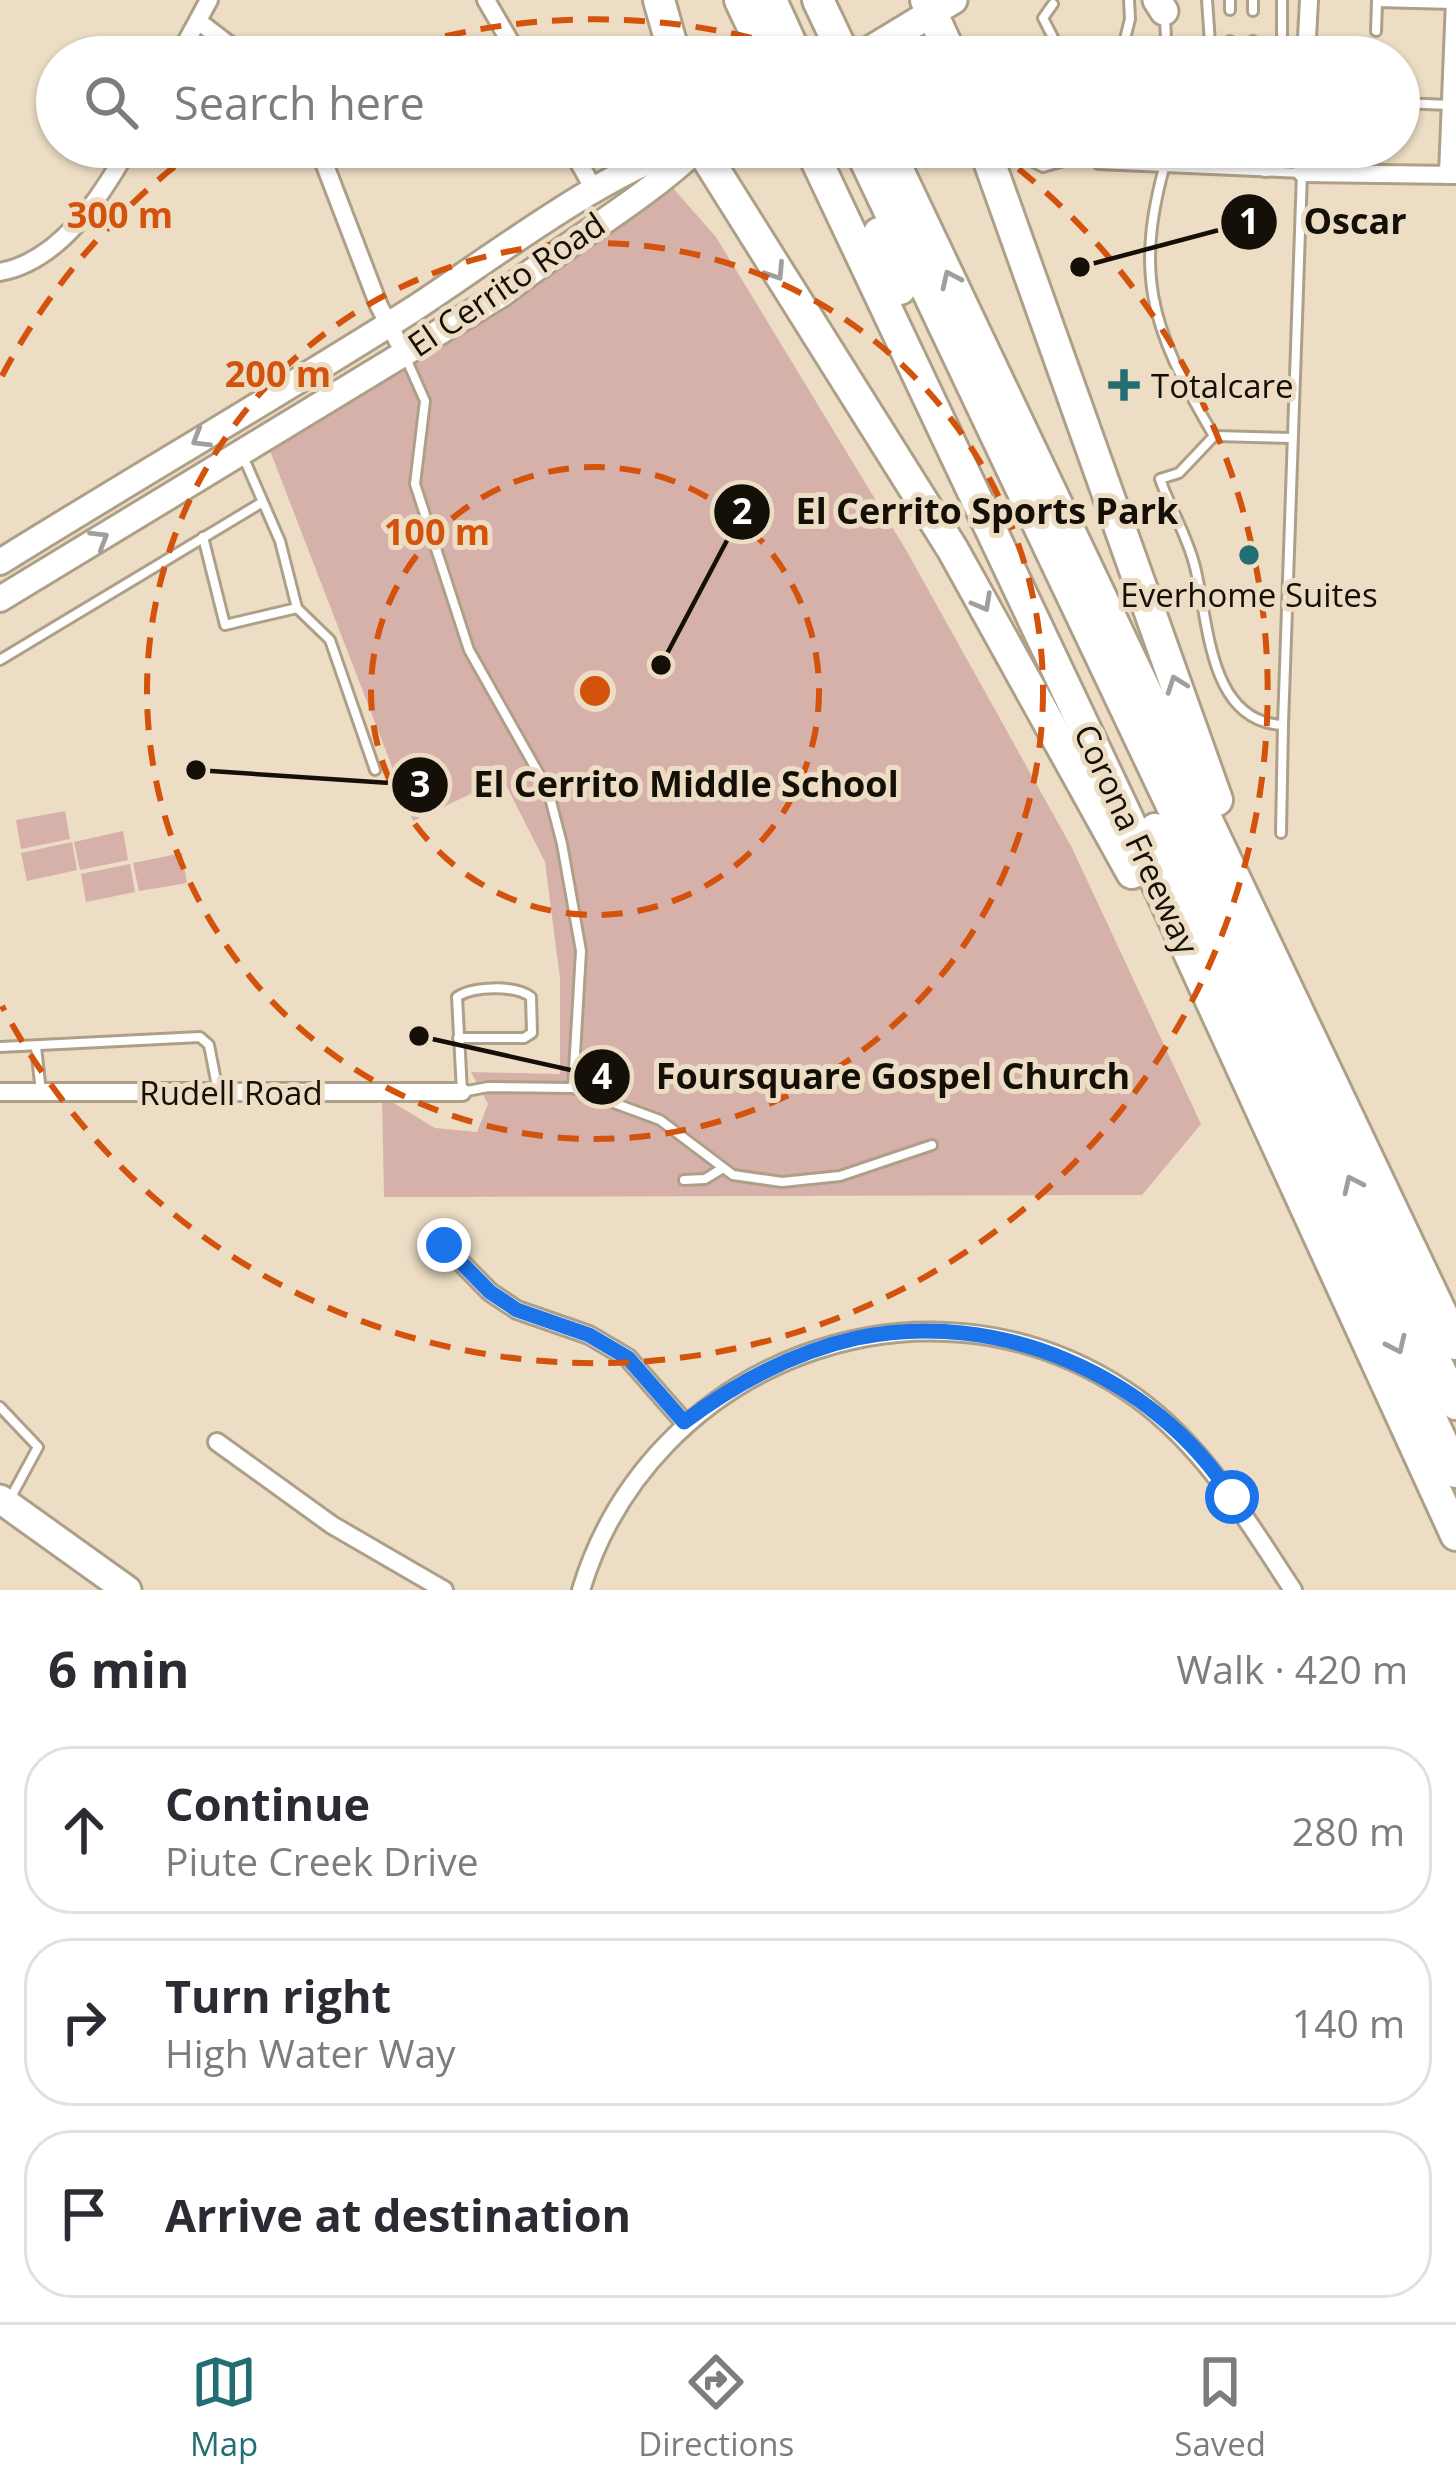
<!DOCTYPE html>
<meta charset="utf-8">
<style>
body{margin:0;font-family:"Open Sans",sans-serif;background:#f7f7f7;color:#2b2b33}
.stop{position:absolute;width:36px;height:36px;margin:-27px;border:9px solid #1a73e8;border-radius:50%;background:#fff}
.stop.end{background:#1a73e8;border-color:#fff;box-shadow:0 3px 12px #0008}
.list{margin:0;padding:0;list-style:none}
h2{display:flex;justify-content:space-between;align-items:center;height:156px;margin:0;padding:0 48px;font-size:51px}
h2 small{font-size:39px;font-weight:400;color:#7c7c81}
.list li{display:grid;grid-template-columns:78px 1fr auto;gap:36px;align-items:center;box-sizing:border-box;height:168px;margin:0 24px 24px;padding:0 24px;border:3px solid #e1e1e2;border-radius:48px}
.list b{display:block;font-size:45px;white-space:nowrap}
.list p{margin:0;font-size:39px;white-space:nowrap;color:#7c7c81}
.list em{font-size:39px;font-style:normal;color:#7c7c81}
.icon{flex:none;width:66px;height:66px;fill:none;stroke:currentColor;stroke-width:2;stroke-linecap:round;stroke-linejoin:round}
.map{position:relative;flex:none;width:1456px;height:1590px;overflow:hidden}
.search{position:absolute;background:#fff;box-shadow:0 3px 9px #0004;left:36px;right:36px;top:36px;height:132px;display:flex;align-items:center;gap:30px;box-sizing:border-box;padding:0 42px;border-radius:66px;color:#7c7c81;font-size:45px}
.sheet{height:732px;background:#fff}
nav{display:flex;justify-content:space-around;align-items:center;box-sizing:border-box;height:168px;border-top:3px solid #e1e1e2;background:#fff;font-size:33px;color:#7c7c81}
nav a{display:grid;justify-items:center;gap:6px}
nav .on{color:#236e73}
.map>svg:first-child{display:block}
.green{fill:#d6b1aa}
.lines{fill:none;stroke-linecap:round;stroke-linejoin:round}
.service-casing{stroke:#aea088;stroke-width:14}
.minor-casing{stroke:#aea088;stroke-width:22}
.secondary-casing{stroke:#aea088;stroke-width:30}
.primary-casing{stroke:#aea088;stroke-width:33}
.motorway-casing{stroke:#aea088;stroke-width:36}
.service{stroke:#fff;stroke-width:8}
.minor{stroke:#fff;stroke-width:16}
.secondary{stroke:#fff;stroke-width:24}
.primary{stroke:#fff;stroke-width:27}
.motorway{stroke:#fff;stroke-width:30}
.oneway{stroke:#a19f9c}
.route{stroke:#1a73e8;stroke-width:15}
.ring{fill:none;stroke:#d3520c;stroke-width:6;stroke-dasharray:21 15}
.poi-dot{fill:#236e73;stroke:#ecddc4;stroke-width:4.5}
.labels{text-anchor:middle;dominant-baseline:central;stroke-width:10;stroke-linejoin:round;paint-order:stroke}
.street-label{font-size:33px;fill:#140f07;stroke:#ecddc4}
.poi-label{font-size:33px;fill:#140f07;stroke:#ecddc4;text-anchor:start}
.centre{fill:#d3520c;stroke:#ecddc4;stroke-width:6}
.ring-label{font-size:36px;text-anchor:middle;font-weight:bold;fill:#d3520c;stroke:#ecddc4;stroke-width:10;stroke-linejoin:round;paint-order:stroke}
.leader{fill:none;stroke:#140f07;stroke-width:4.5}
.callout-dot{fill:#140f07;stroke:#ecddc4;stroke-width:4.5}
.mark-label{font-size:36px;text-anchor:middle;font-weight:bold;fill:#fff}
.callout-label{font-size:36px;text-anchor:middle;font-weight:bold;fill:#140f07;stroke:#ecddc4;stroke-width:10;stroke-linejoin:round;paint-order:stroke}
</style>
<div class="map">
<svg width="1456" height="1590" viewBox="0 0 1456 1590">
<rect width="100%" height="100%" fill="#ecddc4"/>
<!-- green -->
<g class="green">
<path d="M 672,187 L 716,237 L 906,550 L 1072,848 L 1201,1124 L 1142,1195 L 384,1197 L 382,1096 L 435,1128 L 477,1132 L 488,1104 L 471,1072 L 560,1074 L 560,978 L 545,862 L 503,779 L 413,821 L 269,448 L 406,369 L 492,290 Z"/>
<path d="M 65,811 L 70,839 L 21,849 L 16,820 Z"/>
<path d="M 123,831 L 128,860 L 80,870 L 74,842 Z"/>
<path d="M 72,842 L 77,870 L 27,881 L 21,853 Z"/>
<path d="M 182,853 L 187,883 L 139,891 L 133,863 Z"/>
<path d="M 130,864 L 135,892 L 86,902 L 81,874 Z"/>
</g>
<g class="lines">
<defs>
<g id="service">
<path d="M 1207,0 L 1211,57"/>
<path d="M 1377,2 L 1453,4"/>
<path d="M 1053,4 L 1043,18 L 1063,57"/>
<path d="M 1230,10 L 1230,0"/>
<path d="M 1253,11 L 1253,0"/>
<path d="M 1165,19 L 1167,57"/>
<path d="M 1376,31 L 1377,2"/>
<path d="M 1230,41 L 1230,57"/>
<path d="M 1253,41 L 1253,57"/>
<path d="M 1122,51 L 1130,19 L 1129,0"/>
<path d="M 1075,57 L 1098,47 L 1122,51 L 1123,57"/>
<path d="M 1282,57 L 1282,0"/>
<path d="M 1399,103 L 1451,105"/>
<path d="M 1024,147 L 1028,159 L 1043,167 L 1088,154"/>
<path d="M 1086,147 L 1098,164 L 1302,173 L 1283,725 C 1208,722 1209,622 1195,567 C 1188,537 1170,508 1160,479 L 1179,473 L 1214,436 C 1149,325 1132,272 1170,147"/>
<path d="M 1123,165 L 1125,147"/>
<path d="M 1265,172 L 1265,147"/>
<path d="M 405,356 L 425,401 L 415,484 L 469,650 L 548,790 L 562,844 L 581,951 L 573,1088 L 488,1087 L 462,1092 L 457,997 C 473,986 515,985 531,997 L 532,1033 L 524,1038 L 458,1038"/>
<path d="M 1215,436 L 1291,438"/>
<path d="M 203,537 L 225,625 L 297,608 L 280,541 L 242,454"/>
<path d="M 297,608 L 330,640 L 375,770"/>
<path d="M 0,660 L 261,503"/>
<path d="M 1281,833 L 1283,725"/>
<path d="M 0,1047 L 200,1037 L 209,1045 L 218,1091"/>
<path d="M 36,1047 L 41,1092"/>
<path d="M 573,1088 L 660,1120 L 733,1175 L 782,1182 L 840,1176 L 932,1145"/>
<path d="M 684,1180 L 705,1179 L 723,1168"/>
<path d="M 0,1407 L 38,1447 L 11,1497"/>
</g>
<g id="minor">
<path d="M 486,0 L 519,57"/>
<path d="M 198,21 L 245,57"/>
<path d="M 178,57 L 209,0"/>
<path d="M 1306,57 L 1309,0"/>
<path d="M 318,147 L 379,306 L 405,355"/>
<path d="M 570,147 L 595,191"/>
<path d="M 1303,147 L 1302,173 L 1456,175"/>
<path d="M 1448,175 L 1455,0"/>
<path d="M 0,272 C 60,261 101,197 129,147"/>
<path d="M 0,1092 L 462,1092"/>
<path d="M 444,1245 L 490,1292 L 517,1310 L 589,1335 L 628,1358 L 684,1422"/>
<path d="M 217,1442 L 332,1525 L 444,1590"/>
<path d="M 581,1590 C 650,1362 923,1257 1125,1390 C 1201,1440 1244,1516 1293,1590"/>
</g>
<g id="secondary">
<path d="M 0,562 C 137,477 276,396 412,310 C 479,267 624,156 694,147"/>
<path d="M 0,599 L 502,294 C 565,244 643,201 699,147"/>
</g>
<g id="primary">
<path d="M 1157,0 L 1164,11"/>
<path d="M 859,57 L 953,0"/>
<path d="M 0,1499 L 127,1590"/>
</g>
<g id="motorway">
<path d="M 659,0 L 675,57"/>
<path d="M 740,0 L 767,57"/>
<path d="M 771,0 L 797,57"/>
<path d="M 818,0 L 845,57"/>
<path d="M 926,0 L 952,57"/>
<path d="M 700,147 L 953,550 L 1132,873"/>
<path d="M 810,147 L 1125,813 L 1456,1535"/>
<path d="M 859,147 L 1456,1404"/>
<path d="M 887,147 L 1456,1344"/>
<path d="M 984,147 L 1217,800"/>
<path d="M 879,233 L 900,289"/>
<path d="M 1155,829 L 1456,1472"/>
</g>
</defs>
<!-- service casing -->
<use href="#service" class="service-casing"/>
<!-- minor casing -->
<use href="#minor" class="minor-casing"/>
<!-- secondary casing -->
<use href="#secondary" class="secondary-casing"/>
<!-- primary casing -->
<use href="#primary" class="primary-casing"/>
<!-- motorway casing -->
<use href="#motorway" class="motorway-casing"/>
<!-- service -->
<use href="#service" class="service"/>
<!-- minor -->
<use href="#minor" class="minor"/>
<!-- secondary -->
<use href="#secondary" class="secondary"/>
<!-- primary -->
<use href="#primary" class="primary"/>
<!-- motorway -->
<use href="#motorway" class="motorway"/>
</g>
<!-- one-way arrows -->
<defs><path id="oneway-chevron" d="M-2-3.5L2.5 0L-2 3.5" fill="none" stroke-width="1.6" stroke-linecap="round" stroke-linejoin="round" transform="scale(3)"/></defs>
<g class="oneway">
<use href="#oneway-chevron" transform="translate(776 272) rotate(57)"/>
<use href="#oneway-chevron" transform="translate(950 279) rotate(-115)"/>
<use href="#oneway-chevron" transform="translate(200 439) rotate(149)"/>
<use href="#oneway-chevron" transform="translate(100 539) rotate(-31)"/>
<use href="#oneway-chevron" transform="translate(983 603) rotate(61)"/>
<use href="#oneway-chevron" transform="translate(1176 684) rotate(-110)"/>
<use href="#oneway-chevron" transform="translate(1352 1184) rotate(-115)"/>
<use href="#oneway-chevron" transform="translate(1397 1345) rotate(65)"/>
</g>
<g class="lines">
<!-- route -->
<path class="route" d="M 444,1245 L 490,1292 L 517,1310 L 589,1335 L 628,1358 L 684,1422 C 736,1383 793,1352 857,1338 C 998,1308 1155,1376 1232,1497"/>
</g>
<!-- distance rings -->
<g class="ring">
<circle cx="595" cy="691" r="224"/>
<circle cx="595" cy="691" r="448"/>
<path d="M2 376A672 672 0 0 1 200 147M376 56A672 672 0 0 1 814 56M990 147A672 672 0 1 1 2 1006"/>
</g>
<!-- markers -->
<g class="poi-dot">
<path d="M1118 367h12v12h12v12h-12v12h-12v-12h-12v-12h12z"/>
<circle cx="1249" cy="555" r="12"/>
</g>
<g class="labels">
<!-- street labels -->
<g class="street-label">
<text transform="translate(506 284) rotate(-34)">El Cerrito Road</text>
<text transform="translate(1137 839) rotate(65)">Corona Freeway</text>
<text x="231" y="1092">Rudell Road</text>
</g>
<!-- poi labels -->
<g class="poi-label">
<text x="1151" y="385">Totalcare</text>
<text x="1249" y="594" text-anchor="middle">Everhome Suites</text>
</g>
</g>
<circle cx="595" cy="691" r="18" class="centre"/>
<g class="ring-label">
<text x="120" y="228">300 m</text>
<text x="278" y="387">200 m</text>
<text x="437" y="545">100 m</text>
</g>
<!-- callouts -->
<path class="leader" d="M1080 267L1249 222M661 665L742 512M196 770L420 785M419 1036L602 1077"/>
<g class="callout-dot">
<circle cx="1080" cy="267" r="12"/>
<circle cx="661" cy="665" r="12"/>
<circle cx="196" cy="770" r="12"/>
<circle cx="419" cy="1036" r="12"/>
<circle cx="1249" cy="222" r="30"/>
<circle cx="742" cy="512" r="30"/>
<circle cx="420" cy="785" r="30"/>
<circle cx="602" cy="1077" r="30"/>
</g>
<g class="mark-label">
<text x="1249" y="234">1</text>
<text x="742" y="524">2</text>
<text x="420" y="797">3</text>
<text x="602" y="1089">4</text>
</g>
<g class="callout-label">
<text x="1355" y="234">Oscar</text>
<text x="987" y="524">El Cerrito Sports Park</text>
<text x="686" y="797">El Cerrito Middle School</text>
<text x="893" y="1089">Foursquare Gospel Church</text>
</g>
</svg>
<div class="stop" style="left:1232px;top:1497px"></div>
<div class="stop end" style="left:444px;top:1245px"></div>
<div class="search"><svg class="icon" aria-label="search" viewBox="0 0 24 24"><circle cx="10" cy="10" r="6"/><path d="M15 15l6 6"/></svg>Search here</div>
</div>
<section class="sheet">
<h2>6 min<small>Walk · 420 m</small></h2>
<ul class="list">
<li><svg class="icon" aria-label="ahead" viewBox="0 0 24 24"><path d="M12 20V5M6 11l6-6 6 6"/></svg><div><b>Continue</b><p>Piute Creek Drive</p></div><em>280 m</em></li>
<li><svg class="icon" aria-label="right" viewBox="0 0 24 24"><path d="M7 20v-9h11M14 6l5 5-5 5"/></svg><div><b>Turn right</b><p>High Water Way</p></div><em>140 m</em></li>
<li><svg class="icon" aria-label="arrive" viewBox="0 0 24 24"><path d="M6 21V4h12l-3 4 3 4H6"/></svg><div><b>Arrive at destination</b></div></li>
</ul>
</section>
<nav>
<a class="on"><svg class="icon" aria-label="map" viewBox="0 0 24 24"><path d="M3 6l6-2 6 2 6-2v14l-6 2-6-2-6 2zM9 4v14M15 6v14"/></svg>Map</a>
<a><svg class="icon" aria-label="directions" viewBox="0 0 24 24"><path d="M12 3l9 9-9 9-9-9zM9 14v-3h6M13 9l2 2-2 2"/></svg>Directions</a>
<a><svg class="icon" aria-label="saved" viewBox="0 0 24 24"><path d="M7 4h10v16l-5-4-5 4z"/></svg>Saved</a>
</nav>
